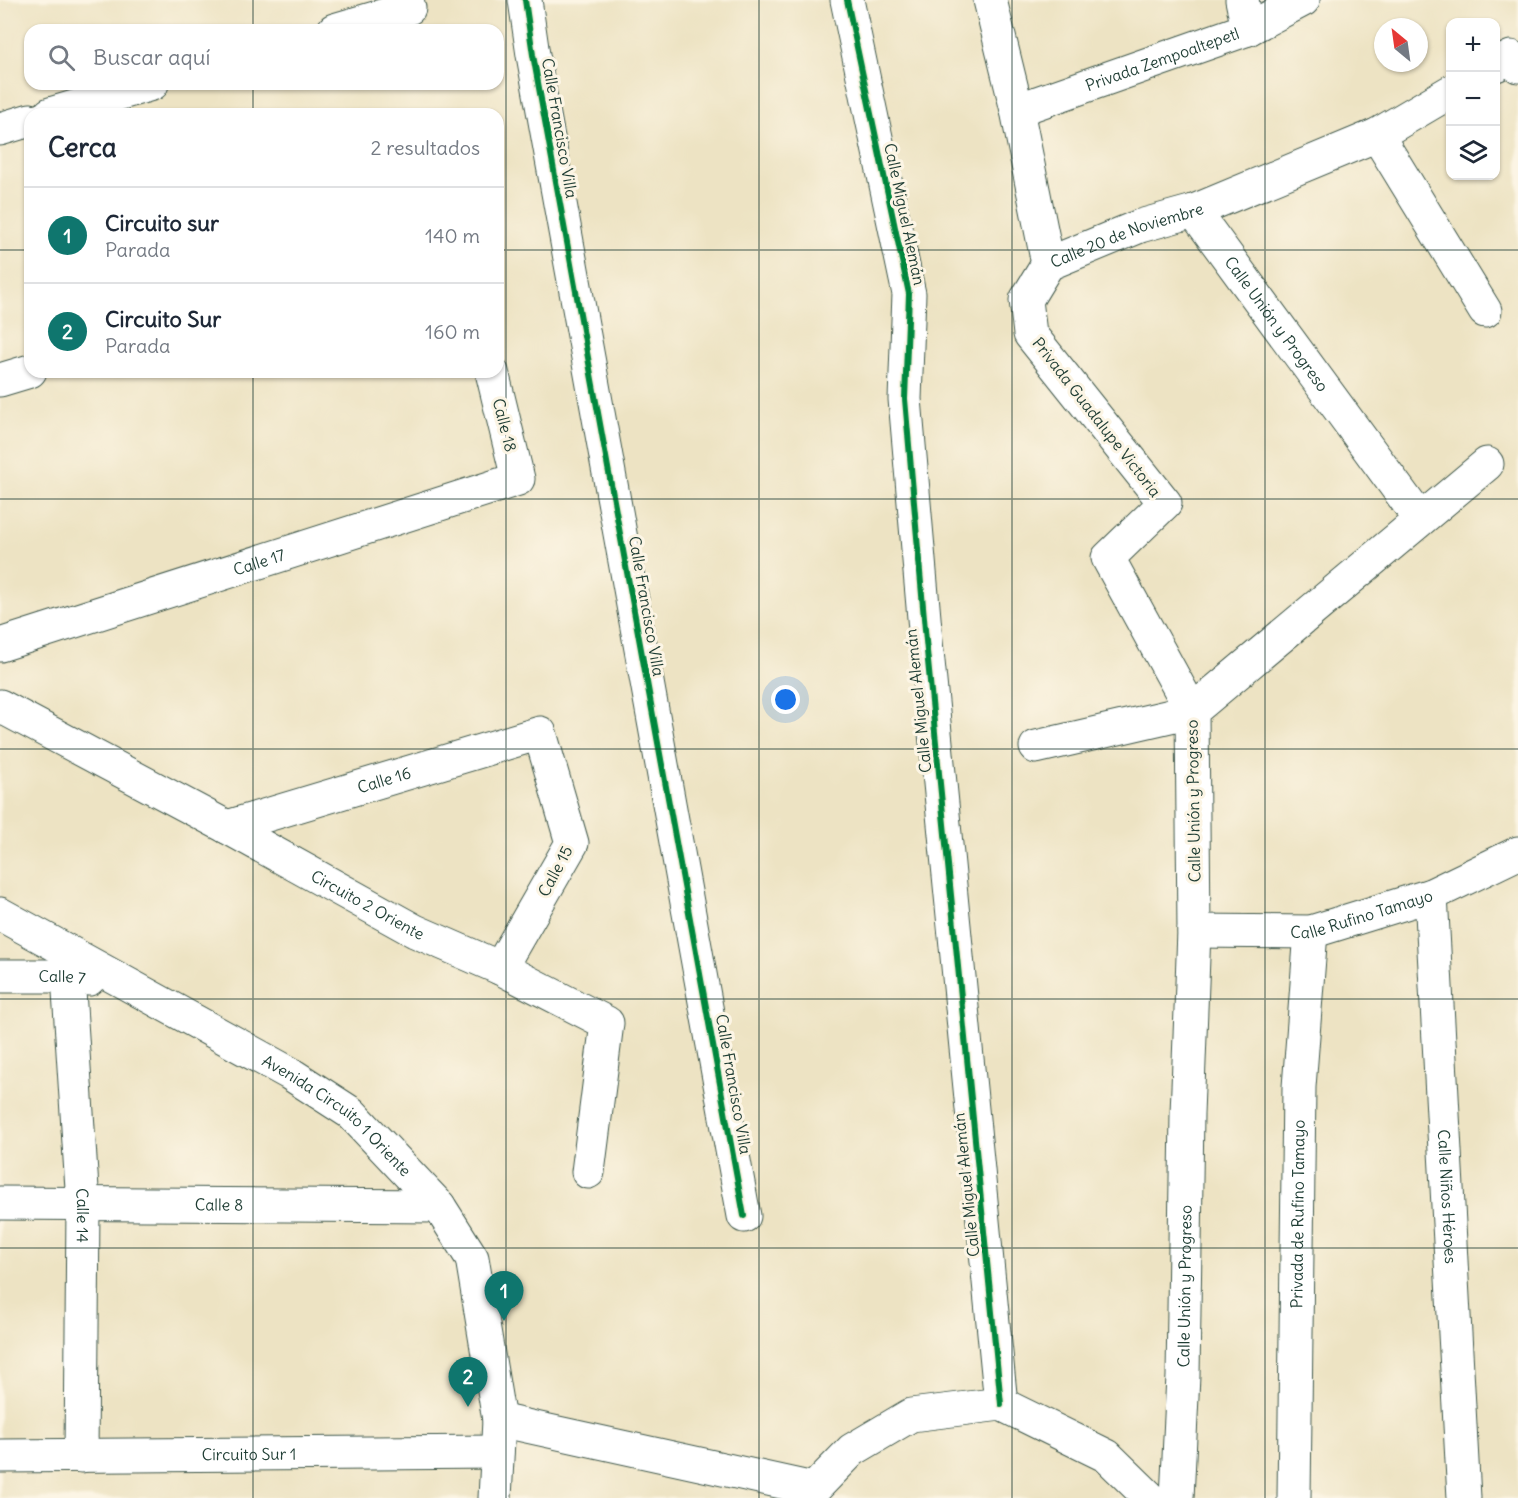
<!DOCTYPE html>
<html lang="es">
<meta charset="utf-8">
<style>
body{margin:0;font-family:Delius,sans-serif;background:#f6f6f7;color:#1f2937}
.controls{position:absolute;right:18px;top:18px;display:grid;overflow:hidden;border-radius:12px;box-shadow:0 2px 4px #0004}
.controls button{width:54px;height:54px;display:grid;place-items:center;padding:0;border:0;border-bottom:2px solid #e0e1e3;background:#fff;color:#1f2937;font:30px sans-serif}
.compass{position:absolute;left:1374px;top:18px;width:54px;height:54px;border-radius:50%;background:#fff;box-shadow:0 2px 4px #0004;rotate:331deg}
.you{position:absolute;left:786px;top:700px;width:21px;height:21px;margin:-15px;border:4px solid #fff;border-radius:50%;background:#1a73e8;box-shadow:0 0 0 9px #1a73e833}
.badge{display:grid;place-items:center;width:39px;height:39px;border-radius:50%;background:#0f766e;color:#fff;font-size:20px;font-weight:700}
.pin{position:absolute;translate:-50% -50px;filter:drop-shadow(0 2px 3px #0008)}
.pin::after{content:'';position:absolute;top:32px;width:21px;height:18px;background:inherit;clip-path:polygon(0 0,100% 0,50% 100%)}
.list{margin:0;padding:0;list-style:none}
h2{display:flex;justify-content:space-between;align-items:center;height:78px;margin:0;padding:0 24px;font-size:26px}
h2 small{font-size:20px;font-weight:400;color:#747a83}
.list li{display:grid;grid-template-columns:39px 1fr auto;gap:18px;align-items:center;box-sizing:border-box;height:96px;padding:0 24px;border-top:2px solid #e0e1e3}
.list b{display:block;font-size:22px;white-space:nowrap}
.list p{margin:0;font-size:20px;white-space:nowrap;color:#747a83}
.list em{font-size:20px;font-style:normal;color:#747a83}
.icon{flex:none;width:33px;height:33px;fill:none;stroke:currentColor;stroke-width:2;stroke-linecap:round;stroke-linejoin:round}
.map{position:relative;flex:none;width:1518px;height:1498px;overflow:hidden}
.search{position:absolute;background:#fff;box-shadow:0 2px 4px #0004;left:24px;top:24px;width:480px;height:66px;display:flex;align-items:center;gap:15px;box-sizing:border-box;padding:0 21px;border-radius:18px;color:#747a83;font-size:22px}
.panel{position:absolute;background:#fff;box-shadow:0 2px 4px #0004;left:24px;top:108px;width:480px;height:270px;border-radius:18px}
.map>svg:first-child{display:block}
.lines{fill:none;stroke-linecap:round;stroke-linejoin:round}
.minor-casing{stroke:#3e5649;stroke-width:35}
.minor{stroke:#fff;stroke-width:33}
.cycleway-casing{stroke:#fcf5e5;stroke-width:10}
.cycleway{stroke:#00873e;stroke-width:6}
.grid{fill:none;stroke:#1f3d34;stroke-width:1.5;stroke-opacity:0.55}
.labels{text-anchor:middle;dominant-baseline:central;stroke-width:6;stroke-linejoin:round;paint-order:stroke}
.street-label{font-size:16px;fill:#1f3d34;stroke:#fcf5e5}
</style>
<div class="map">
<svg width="1518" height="1498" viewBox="0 0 1518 1498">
<rect width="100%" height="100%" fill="#fcf5e5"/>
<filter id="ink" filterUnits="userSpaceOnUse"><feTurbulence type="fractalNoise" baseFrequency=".0167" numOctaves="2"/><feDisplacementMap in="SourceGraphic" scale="12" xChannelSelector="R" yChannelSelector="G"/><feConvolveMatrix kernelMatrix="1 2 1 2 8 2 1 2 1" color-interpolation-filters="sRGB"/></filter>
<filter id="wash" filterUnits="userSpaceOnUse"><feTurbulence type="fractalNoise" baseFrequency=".008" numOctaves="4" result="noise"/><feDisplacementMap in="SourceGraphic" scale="24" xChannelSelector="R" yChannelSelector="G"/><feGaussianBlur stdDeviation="1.35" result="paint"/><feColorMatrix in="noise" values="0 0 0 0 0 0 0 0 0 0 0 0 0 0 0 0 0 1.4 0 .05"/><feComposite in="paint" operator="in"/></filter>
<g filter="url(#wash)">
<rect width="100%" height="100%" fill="#ede3c3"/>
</g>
<g filter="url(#ink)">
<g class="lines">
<defs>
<g id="minor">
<path d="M 525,0 L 533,55 L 744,1216"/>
<path d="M 847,0 L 909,294 L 905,399 L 926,641 L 1001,1404"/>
<path d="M 990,0 L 1017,110 L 1048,264"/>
<path d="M 1242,0 L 1248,29"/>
<path d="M 334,30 L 409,8 L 407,0"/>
<path d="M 1496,65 L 1511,57 L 1518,66"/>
<path id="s1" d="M 1017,110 L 1248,29 L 1303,0"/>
<path d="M 50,114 L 152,84"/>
<path d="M 0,129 L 30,120"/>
<path d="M 1377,135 L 1485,311"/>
<path id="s2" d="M 1194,211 L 1420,519"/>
<path id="s3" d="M 1048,264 L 1140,226 L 1194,211 L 1377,135 L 1450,92"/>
<path d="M 0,380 L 30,371"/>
<path id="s4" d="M 0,645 L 518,479 L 492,372"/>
<path id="s5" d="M 0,706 L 227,827 L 415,931 L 500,968 L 607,1023 L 588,1172"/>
<path d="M 1036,747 L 1192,711 L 1108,558 L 1165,503 L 1030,334 L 1026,300 L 1048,264"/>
<path id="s6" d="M 227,827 L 540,733 L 572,843 L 500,968"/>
<path id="s7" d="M 1431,895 L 1464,1498"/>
<path id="s8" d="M 0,914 L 289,1073 L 351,1113 L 439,1206 L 472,1258 L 499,1420 L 495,1498"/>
<path id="s9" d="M 1194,931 L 1311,932 L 1431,895 L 1518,853"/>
<path id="s10" d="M 0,976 L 68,976 L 89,979"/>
<path id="s11" d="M 68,976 L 83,1204 L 81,1456"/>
<path id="s12" d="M 0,1203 L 439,1206"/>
<path d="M 499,1420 L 814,1489"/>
<path id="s13" d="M 0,1456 L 497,1452"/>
<path d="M 814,1489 L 852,1450 L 911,1415 L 1001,1404 L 1107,1456 L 1150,1498"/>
<path id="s14" d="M 1177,1498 L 1183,1376 L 1187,1114 L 1194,931 L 1192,711 L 1487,464"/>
<path id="s15" d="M 1294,1498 L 1299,1087 L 1311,932"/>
</g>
</defs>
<!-- minor casing -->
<use href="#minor" class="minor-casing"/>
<!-- minor -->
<use href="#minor" class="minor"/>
<defs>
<g id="cycleway">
<path d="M 525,0 L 533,55 L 744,1216"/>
<path d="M 847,0 L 909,294 L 905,399 L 926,641 L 1001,1404"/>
</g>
</defs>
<!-- cycleway casing -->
<use href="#cycleway" class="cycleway-casing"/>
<!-- cycleway -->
<use href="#cycleway" class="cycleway"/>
</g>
</g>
<!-- grid -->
<path class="grid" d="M 253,0 L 253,30M 506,0 L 506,1498M 759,0 L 759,1498M 1012,0 L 1012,1498M 1265,0 L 1265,1498M 253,84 L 253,114M 0,250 L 30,250M 498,250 L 1518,250M 253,372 L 253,1498M 0,499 L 1518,499M 0,749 L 1518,749M 0,999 L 1518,999M 0,1248 L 1518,1248"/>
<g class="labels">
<!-- street labels -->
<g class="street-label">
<text stroke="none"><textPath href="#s1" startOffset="154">Privada Zempoaltepetl</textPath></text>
<text transform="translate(560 128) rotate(80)">Calle Francisco Villa</text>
<text transform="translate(905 214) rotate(78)">Calle Miguel Alemán</text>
<text stroke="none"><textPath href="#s3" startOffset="84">Calle 20 de Noviembre</textPath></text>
<text stroke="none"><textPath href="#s2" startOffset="140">Calle Unión y Progreso</textPath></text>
<text transform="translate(1097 417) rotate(52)">Privada Guadalupe Victoria</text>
<text transform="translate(505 425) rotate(76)">Calle 18</text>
<text stroke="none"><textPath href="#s4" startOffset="272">Calle 17</textPath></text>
<text transform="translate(647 606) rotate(80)">Calle Francisco Villa</text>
<text transform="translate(918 701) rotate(-96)">Calle Miguel Alemán</text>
<text stroke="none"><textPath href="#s6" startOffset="164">Calle 16</textPath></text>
<text transform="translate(1193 801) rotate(-91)">Calle Unión y Progreso</text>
<text transform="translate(555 871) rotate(-62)">Calle 15</text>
<text stroke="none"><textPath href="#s5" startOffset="418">Circuito 2 Oriente</textPath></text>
<text stroke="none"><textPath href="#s9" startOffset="170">Calle Rufino Tamayo</textPath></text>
<text stroke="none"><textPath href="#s10" startOffset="62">Calle 7</textPath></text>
<text transform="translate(734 1084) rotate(80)">Calle Francisco Villa</text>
<text stroke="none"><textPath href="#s8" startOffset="394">Avenida Circuito 1 Oriente</textPath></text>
<text transform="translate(966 1185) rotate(-96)">Calle Miguel Alemán</text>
<text stroke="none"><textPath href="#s7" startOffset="302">Calle Niños Héroes</textPath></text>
<text stroke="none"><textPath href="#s12" startOffset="219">Calle 8</textPath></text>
<text stroke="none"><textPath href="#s15" startOffset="284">Privada de Rufino Tamayo</textPath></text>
<text stroke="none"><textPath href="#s11" startOffset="240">Calle 14</textPath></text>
<text stroke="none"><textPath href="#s14" startOffset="212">Calle Unión y Progreso</textPath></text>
<text stroke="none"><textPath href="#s13" startOffset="249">Circuito Sur 1</textPath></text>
</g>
</g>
</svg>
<div class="controls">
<button>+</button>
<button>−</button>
<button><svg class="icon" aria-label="layers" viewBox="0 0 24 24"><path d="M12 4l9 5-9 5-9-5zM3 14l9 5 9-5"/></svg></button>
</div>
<svg class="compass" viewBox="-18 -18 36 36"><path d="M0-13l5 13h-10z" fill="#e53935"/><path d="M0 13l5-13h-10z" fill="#747a83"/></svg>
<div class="you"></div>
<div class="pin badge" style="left:504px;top:1321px">1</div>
<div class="pin badge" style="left:468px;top:1407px">2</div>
<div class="search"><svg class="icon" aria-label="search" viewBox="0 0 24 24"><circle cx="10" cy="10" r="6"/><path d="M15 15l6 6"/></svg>Buscar aquí</div>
<section class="panel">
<h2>Cerca<small>2 resultados</small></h2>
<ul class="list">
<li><span class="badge">1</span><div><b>Circuito sur</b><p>Parada</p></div><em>140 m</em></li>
<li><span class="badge">2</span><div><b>Circuito Sur</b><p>Parada</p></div><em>160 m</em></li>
</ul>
</section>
</div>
